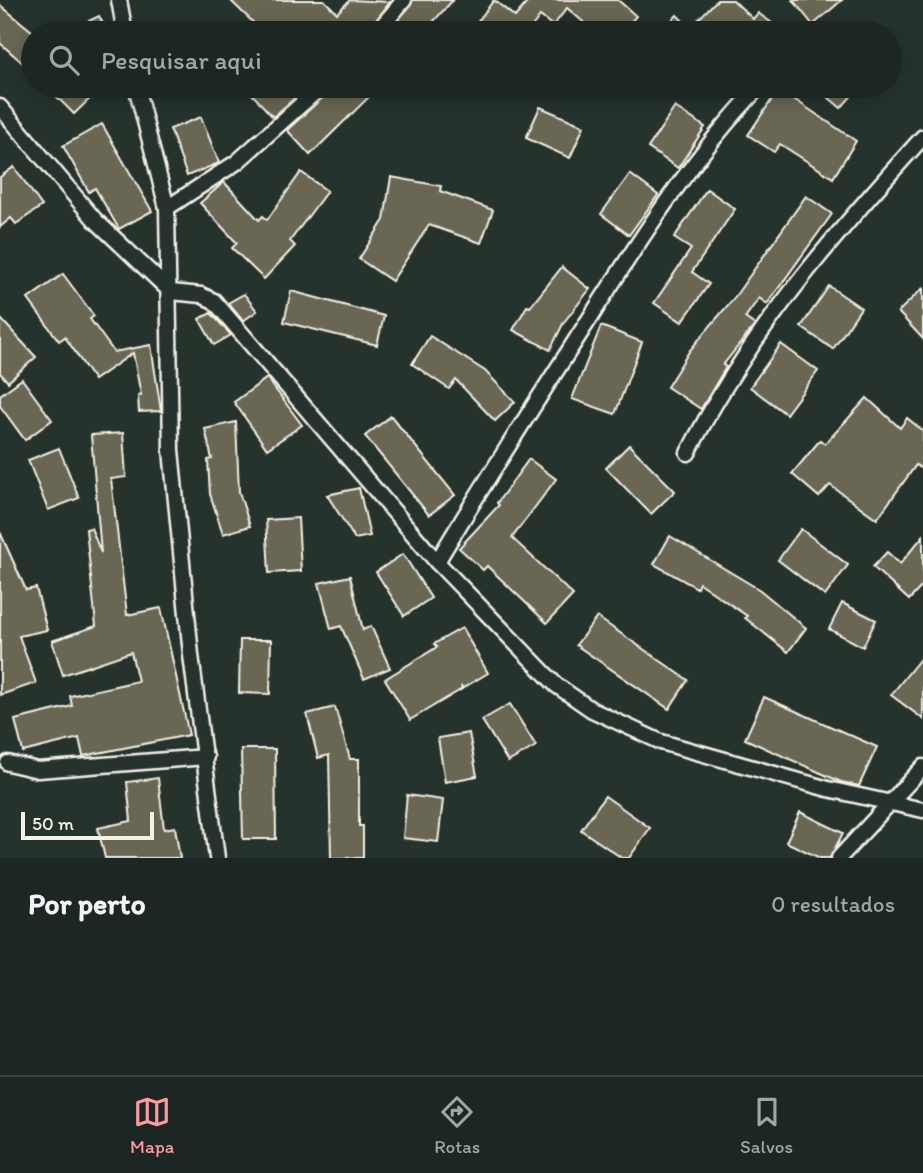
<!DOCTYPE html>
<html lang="pt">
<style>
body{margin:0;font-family:Itim,sans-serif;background:#29322f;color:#f1f3f6}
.scale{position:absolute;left:21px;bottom:18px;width:133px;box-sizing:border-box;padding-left:7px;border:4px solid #f4f1e8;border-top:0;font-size:19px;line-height:24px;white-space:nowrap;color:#f4f1e8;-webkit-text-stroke:5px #26332d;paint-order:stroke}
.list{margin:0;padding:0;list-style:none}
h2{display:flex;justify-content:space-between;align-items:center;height:91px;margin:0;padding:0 28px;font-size:30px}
h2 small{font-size:23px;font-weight:400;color:#a0a5a5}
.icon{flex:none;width:38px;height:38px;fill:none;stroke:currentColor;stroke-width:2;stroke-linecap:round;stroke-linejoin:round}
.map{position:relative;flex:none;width:923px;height:858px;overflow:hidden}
.search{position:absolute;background:#1c2622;box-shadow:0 4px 18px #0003;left:21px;right:21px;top:21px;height:77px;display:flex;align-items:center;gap:18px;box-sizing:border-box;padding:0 24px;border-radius:38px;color:#a0a5a5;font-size:26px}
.sheet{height:217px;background:#1c2622}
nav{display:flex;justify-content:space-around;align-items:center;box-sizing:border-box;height:98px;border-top:2px solid #3a4340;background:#1c2622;font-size:19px;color:#a0a5a5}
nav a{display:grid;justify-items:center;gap:4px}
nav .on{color:#ff9aa2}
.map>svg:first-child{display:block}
.building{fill:#696652;stroke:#f4f1e8;stroke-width:2}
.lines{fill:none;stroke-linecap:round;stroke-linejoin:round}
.minor-casing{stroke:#f4f1e8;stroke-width:19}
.minor{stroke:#26332d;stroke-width:14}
</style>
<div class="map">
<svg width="923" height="858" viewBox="0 0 923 858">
<rect width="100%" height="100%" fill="#26332d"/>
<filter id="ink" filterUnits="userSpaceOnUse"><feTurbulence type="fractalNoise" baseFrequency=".0143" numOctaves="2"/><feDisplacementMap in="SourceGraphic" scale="14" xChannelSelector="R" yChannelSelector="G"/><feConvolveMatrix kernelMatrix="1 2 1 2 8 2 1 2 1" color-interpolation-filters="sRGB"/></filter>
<g filter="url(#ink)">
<!-- building -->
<g class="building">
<path d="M 230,0 L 324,0 L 337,13 L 350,0 L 390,2 L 367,33 L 264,33 Z"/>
<path d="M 413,0 L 453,0 L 423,33 L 388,33 Z"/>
<path d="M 494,0 L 515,17 L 529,0 L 618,0 L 636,16 L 621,33 L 596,33 L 567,8 L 553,26 L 540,16 L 527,33 L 489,33 L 476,24 Z"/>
<path d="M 717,0 L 733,0 L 753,19 L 758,13 L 786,33 L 660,33 L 677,15 L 690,28 Z"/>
<path d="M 793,0 L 842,0 L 813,25 Z"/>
<path d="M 0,5 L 33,32 L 33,72 L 0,43 Z"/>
<path d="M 99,16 L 108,33 L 64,33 Z"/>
<path d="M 46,86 L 103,86 L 74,114 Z"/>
<path d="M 258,86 L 308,86 L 273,117 L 250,92 Z"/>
<path d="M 331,86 L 380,86 L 310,155 L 287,130 L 328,93 Z"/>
<path d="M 815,86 L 860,86 L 841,108 Z"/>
<path d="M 779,89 L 856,141 L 833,178 L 780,144 L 774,152 L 748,135 Z"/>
<path d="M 540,107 L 584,126 L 570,158 L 526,138 Z"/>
<path d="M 675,107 L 705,127 L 678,168 L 648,148 Z"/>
<path d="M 201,117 L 219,163 L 187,176 L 170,129 Z"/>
<path d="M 102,124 L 152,211 L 119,229 L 95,188 L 89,192 L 63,146 Z"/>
<path d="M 14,167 L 42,206 L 16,224 L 11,218 L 0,227 L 0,177 Z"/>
<path d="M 301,172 L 327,191 L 290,241 L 295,246 L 264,279 L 232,248 L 237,243 L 200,203 L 224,182 L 259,220 L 263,216 L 267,220 Z"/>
<path d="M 630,174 L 658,195 L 629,235 L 601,214 Z"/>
<path d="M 391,177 L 441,186 L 440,191 L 493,210 L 481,243 L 429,225 L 392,281 L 359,259 L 384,220 Z"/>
<path d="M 707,189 L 735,209 L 692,272 L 709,284 L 682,322 L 654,303 L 691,249 L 674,238 Z"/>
<path d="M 806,196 L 832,214 L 767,304 L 759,298 L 745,318 L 755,325 L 723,365 L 726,367 L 701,409 L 667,387 L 690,350 L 734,298 Z"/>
<path d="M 562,267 L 590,289 L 564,322 L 550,350 L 513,330 L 527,306 L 530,307 Z"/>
<path d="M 63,274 L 94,316 L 90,319 L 114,352 L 151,345 L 161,411 L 139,412 L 138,395 L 141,395 L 133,353 L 94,380 L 65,337 L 59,341 L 28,299 Z"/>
<path d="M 829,286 L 861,308 L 833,349 L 801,327 Z"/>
<path d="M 923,288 L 923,339 L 898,312 Z"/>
<path d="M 291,291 L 384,316 L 377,345 L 284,322 Z"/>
<path d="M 244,294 L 257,311 L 243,321 L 228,303 Z"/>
<path d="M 211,313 L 231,335 L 214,345 L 199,319 Z"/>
<path d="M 0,318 L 36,357 L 8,382 L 0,373 Z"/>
<path d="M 601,326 L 642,342 L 615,414 L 572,399 Z"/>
<path d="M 430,336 L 485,371 L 515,402 L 495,421 L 456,380 L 449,389 L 412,364 Z"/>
<path d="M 781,344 L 818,371 L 786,414 L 750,387 Z"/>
<path d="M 267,378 L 302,425 L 267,449 L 234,402 Z"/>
<path d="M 22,379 L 52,420 L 25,440 L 0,406 L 0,395 Z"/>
<path d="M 867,398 L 900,428 L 907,418 L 923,431 L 923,470 L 916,465 L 877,519 L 830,485 L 819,497 L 792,474 L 820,440 L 825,444 Z"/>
<path d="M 391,416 L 455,495 L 429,515 L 365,436 Z"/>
<path d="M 236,422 L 239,492 L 250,526 L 223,534 L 210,494 L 208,460 L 212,459 L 205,429 Z"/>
<path d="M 123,433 L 126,477 L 111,479 L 127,615 L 161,608 L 189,735 L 83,756 L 79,738 L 23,752 L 15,720 L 72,706 L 70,696 L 138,681 L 131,652 L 63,675 L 52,641 L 96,626 L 86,529 L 91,528 L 101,553 L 91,435 Z"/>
<path d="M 629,445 L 675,491 L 651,514 L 606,468 Z"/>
<path d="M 59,448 L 79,498 L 48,510 L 28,460 Z"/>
<path d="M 529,459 L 556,479 L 512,538 L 573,595 L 547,623 L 487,566 L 483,570 L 459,548 L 499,505 L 497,503 Z"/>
<path d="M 359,488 L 370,536 L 355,539 L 327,495 Z"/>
<path d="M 298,518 L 301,571 L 269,573 L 266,520 Z"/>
<path d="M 801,529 L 848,565 L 825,596 L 778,560 Z"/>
<path d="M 0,532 L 26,590 L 36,588 L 47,630 L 19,636 L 36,683 L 0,695 Z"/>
<path d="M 670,536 L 760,590 L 806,628 L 788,652 L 745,618 L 747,616 L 699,583 L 697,588 L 654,564 Z"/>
<path d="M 923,536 L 923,585 L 909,600 L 873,567 L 887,552 L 900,564 Z"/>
<path d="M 403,554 L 431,598 L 404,616 L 376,572 Z"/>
<path d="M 350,576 L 363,630 L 371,626 L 390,668 L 364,679 L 341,626 L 331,629 L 319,583 Z"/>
<path d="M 842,603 L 876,620 L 863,647 L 829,629 Z"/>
<path d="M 597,617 L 688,680 L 669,709 L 576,645 Z"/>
<path d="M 462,628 L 488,673 L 463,688 L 461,686 L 462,689 L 410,720 L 385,679 L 437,647 L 434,644 Z"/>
<path d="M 240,640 L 271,640 L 270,694 L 239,693 Z"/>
<path d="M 923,655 L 923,719 L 891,695 Z"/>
<path d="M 764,697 L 877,747 L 859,786 L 841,782 L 745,739 Z"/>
<path d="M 510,704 L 536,746 L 508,762 L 482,720 Z"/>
<path d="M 335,707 L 350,759 L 359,759 L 359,826 L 363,826 L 363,858 L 331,858 L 329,755 L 318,758 L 307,714 Z"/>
<path d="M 469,733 L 477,776 L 445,782 L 438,738 Z"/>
<path d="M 241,749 L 275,749 L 276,839 L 243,839 Z"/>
<path d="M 158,778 L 164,829 L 175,827 L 180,858 L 105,858 L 98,828 L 131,821 L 127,782 Z"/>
<path d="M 407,795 L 443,800 L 438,842 L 403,838 Z"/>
<path d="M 605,796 L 650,828 L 629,858 L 622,858 L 581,830 Z"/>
<path d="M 800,812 L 843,833 L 830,858 L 820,858 L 786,842 Z"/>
</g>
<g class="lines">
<defs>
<g id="minor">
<path d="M 119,0 L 125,33"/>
<path d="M 376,33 L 404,0"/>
<path d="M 136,86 L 167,208 L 171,450 L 191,655 L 217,858"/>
<path d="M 0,107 L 95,220 L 171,292 L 201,295 L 214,301 L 437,562 L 556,685 L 592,710 L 661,742 L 828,789 L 923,810"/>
<path d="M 167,208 L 237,162 L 322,86"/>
<path d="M 688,453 C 748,334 834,235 923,137"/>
<path d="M 437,562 C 486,479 538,399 590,318 C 642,236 693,156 760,86"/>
<path d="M 8,763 L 38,770 L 206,757"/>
<path d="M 839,858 L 923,767"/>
</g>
</defs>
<!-- minor casing -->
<use href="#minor" class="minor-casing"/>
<!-- minor -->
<use href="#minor" class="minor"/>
</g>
</g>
</svg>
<div class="scale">50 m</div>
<div class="search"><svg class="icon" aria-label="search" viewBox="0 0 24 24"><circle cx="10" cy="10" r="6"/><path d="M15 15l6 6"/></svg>Pesquisar aqui</div>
</div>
<section class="sheet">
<h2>Por perto<small>0 resultados</small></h2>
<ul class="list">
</ul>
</section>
<nav>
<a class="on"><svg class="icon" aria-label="map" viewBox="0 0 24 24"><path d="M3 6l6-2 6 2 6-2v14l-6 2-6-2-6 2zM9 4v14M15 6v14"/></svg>Mapa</a>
<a><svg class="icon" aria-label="directions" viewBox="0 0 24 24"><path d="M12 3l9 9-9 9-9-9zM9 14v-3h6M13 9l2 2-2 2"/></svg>Rotas</a>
<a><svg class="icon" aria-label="saved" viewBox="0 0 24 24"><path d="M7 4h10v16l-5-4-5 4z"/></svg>Salvos</a>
</nav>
